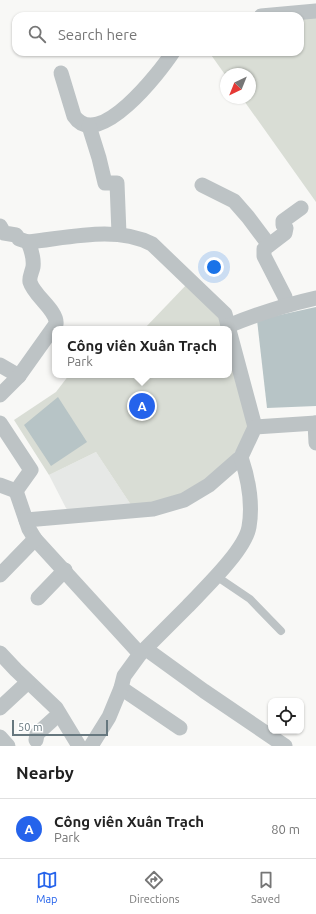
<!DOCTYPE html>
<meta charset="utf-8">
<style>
body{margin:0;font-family:Ubuntu,sans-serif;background:#f6f6f6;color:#222}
.controls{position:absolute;right:12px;bottom:12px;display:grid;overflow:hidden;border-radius:8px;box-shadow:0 1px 3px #0004}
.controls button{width:36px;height:36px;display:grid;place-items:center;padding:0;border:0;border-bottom:1px solid #e0e0e0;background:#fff;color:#222;font:20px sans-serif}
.compass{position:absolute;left:220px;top:68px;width:36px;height:36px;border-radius:50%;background:#fff;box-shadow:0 1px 3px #0004;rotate:223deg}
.scale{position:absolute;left:12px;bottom:10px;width:96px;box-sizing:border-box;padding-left:4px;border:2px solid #66777e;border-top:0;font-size:11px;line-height:14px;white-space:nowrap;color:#66777e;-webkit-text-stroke:3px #fff;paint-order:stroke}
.you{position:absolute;left:214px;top:267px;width:14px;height:14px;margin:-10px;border:3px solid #fff;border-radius:50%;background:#1a73e8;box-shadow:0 0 0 6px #1a73e833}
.badge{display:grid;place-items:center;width:26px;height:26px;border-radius:50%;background:#2563eb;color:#fff;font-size:13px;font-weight:700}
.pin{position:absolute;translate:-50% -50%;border:2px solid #fff;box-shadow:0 1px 4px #0006}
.popup{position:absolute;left:52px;top:326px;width:180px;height:52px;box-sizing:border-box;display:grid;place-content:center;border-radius:8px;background:#fff;filter:drop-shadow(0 1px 3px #0005);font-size:13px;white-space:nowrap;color:#767676}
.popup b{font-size:15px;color:#222}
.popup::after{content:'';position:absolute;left:50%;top:100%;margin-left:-8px;border:8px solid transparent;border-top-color:#fff}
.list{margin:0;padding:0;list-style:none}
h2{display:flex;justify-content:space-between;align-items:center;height:52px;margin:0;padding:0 16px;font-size:17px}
h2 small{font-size:13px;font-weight:400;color:#767676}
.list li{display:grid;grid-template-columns:26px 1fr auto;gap:12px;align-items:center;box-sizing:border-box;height:60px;padding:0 16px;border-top:1px solid #e0e0e0}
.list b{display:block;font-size:15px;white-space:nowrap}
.list p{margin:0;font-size:13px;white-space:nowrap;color:#767676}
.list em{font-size:13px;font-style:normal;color:#767676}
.icon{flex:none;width:22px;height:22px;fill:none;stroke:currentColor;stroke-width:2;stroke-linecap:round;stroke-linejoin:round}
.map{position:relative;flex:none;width:316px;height:746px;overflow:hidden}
.search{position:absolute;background:#fff;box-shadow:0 1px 3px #0004;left:12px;right:12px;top:12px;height:44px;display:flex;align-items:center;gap:10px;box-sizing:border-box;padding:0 14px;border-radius:12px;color:#767676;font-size:15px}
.sheet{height:112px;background:#fff}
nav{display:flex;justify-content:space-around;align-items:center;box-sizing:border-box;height:56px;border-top:1px solid #e0e0e0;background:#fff;font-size:11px;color:#767676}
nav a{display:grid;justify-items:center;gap:2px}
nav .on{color:#2563eb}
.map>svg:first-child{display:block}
.built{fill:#e6e8e6}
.green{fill:#d9ddd5}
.water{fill:#b7c4c6}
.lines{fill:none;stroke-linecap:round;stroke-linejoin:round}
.lane{stroke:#bdc3c5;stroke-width:8}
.street{stroke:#bdc3c5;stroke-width:15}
</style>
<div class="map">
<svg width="316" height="746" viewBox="0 0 316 746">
<rect width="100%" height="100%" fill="#f8f8f6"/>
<!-- built -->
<path class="built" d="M 96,452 L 135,511 L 67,510 L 49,475 Z"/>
<!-- green -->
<g class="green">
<path d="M 316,11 L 316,202 L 242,98 L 250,98 L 250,74 L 226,74 L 226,76 L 209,52 L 300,52 L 300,16 Z"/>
<path d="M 190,281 L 229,329 L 144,329 Z"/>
<path d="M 229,330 L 255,427 L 209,485 L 135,511 L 96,452 L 49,475 L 14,420 L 56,392 L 69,375 L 229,375 Z"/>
</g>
<!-- water -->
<g class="water">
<path d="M 316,307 L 316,406 L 267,408 L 257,320 Z"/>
<path d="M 58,397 L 87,442 L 51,466 L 24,425 Z"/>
</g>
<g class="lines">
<!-- lane -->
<path class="lane" d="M 216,576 L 250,599 L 281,631"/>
<!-- street -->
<g class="street">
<path d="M 261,16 L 316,11"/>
<path d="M 61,73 L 74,116 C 98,152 160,72 173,52"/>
<path d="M 89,126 L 99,158 L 105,183 L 117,183 L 119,234"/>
<path d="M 202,185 L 234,201 L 248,217 L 269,245"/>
<path d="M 0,226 L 4,233 L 16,235 L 19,239 L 28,242 C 68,238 116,225 152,244 L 225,314 L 229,329"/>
<path d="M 286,304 L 285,297 L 264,256 L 264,249 L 285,233 L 286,228 L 283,225 L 283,221 L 301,208"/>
<path d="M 228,326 C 257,314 285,305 316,298"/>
<path d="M 229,330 L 255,427"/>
<path d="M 0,365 L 19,376"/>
<path d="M 0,395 L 19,376 L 56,324 C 58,311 34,296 30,282 C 29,277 32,272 33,267 C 34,259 31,249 28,242"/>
<path d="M 0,423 L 31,470 L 16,491"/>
<path d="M 315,423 L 316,443"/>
<path d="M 0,485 L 16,491"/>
<path d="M 16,491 L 29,529 L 35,539 L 140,654"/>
<path d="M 26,520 L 153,509 L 184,500 L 209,485 L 241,457 L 255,427 L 316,423"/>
<path d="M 0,575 L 35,539"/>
<path d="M 38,598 L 65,570"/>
<path d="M 146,649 L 204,691 L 285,746"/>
<path d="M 0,653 L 16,670 L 56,708 L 79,746"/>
<path d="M 121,688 L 180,728"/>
<path d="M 0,708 L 28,682"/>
<path d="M 0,737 L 8,746"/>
<path d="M 36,740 L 37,734 L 59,714"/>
<path d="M 91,746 L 109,717 L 121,688 L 124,676 L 140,654 C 156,638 172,622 188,606 C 205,588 245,550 249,527 C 253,504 248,478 241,457"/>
</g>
</g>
</svg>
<div class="controls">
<button><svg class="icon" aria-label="locate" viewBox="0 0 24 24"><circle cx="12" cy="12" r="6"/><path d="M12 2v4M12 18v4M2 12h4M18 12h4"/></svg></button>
</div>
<svg class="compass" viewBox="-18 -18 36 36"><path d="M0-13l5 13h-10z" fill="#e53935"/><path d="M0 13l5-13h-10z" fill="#767676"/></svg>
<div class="scale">50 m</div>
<div class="you"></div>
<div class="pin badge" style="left:142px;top:406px">A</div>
<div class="popup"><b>Công viên Xuân Trạch</b>Park</div>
<div class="search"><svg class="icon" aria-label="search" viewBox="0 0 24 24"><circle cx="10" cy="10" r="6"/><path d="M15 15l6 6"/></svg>Search here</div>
</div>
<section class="sheet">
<h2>Nearby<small></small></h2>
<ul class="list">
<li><span class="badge">A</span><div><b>Công viên Xuân Trạch</b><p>Park</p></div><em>80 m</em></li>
</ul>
</section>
<nav>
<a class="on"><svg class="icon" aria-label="map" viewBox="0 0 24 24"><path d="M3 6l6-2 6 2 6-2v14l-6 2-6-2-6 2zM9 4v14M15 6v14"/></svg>Map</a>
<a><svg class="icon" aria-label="directions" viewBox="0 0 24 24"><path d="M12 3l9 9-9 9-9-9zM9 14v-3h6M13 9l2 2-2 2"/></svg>Directions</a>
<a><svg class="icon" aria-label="saved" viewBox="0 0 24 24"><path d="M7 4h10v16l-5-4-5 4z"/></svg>Saved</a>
</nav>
